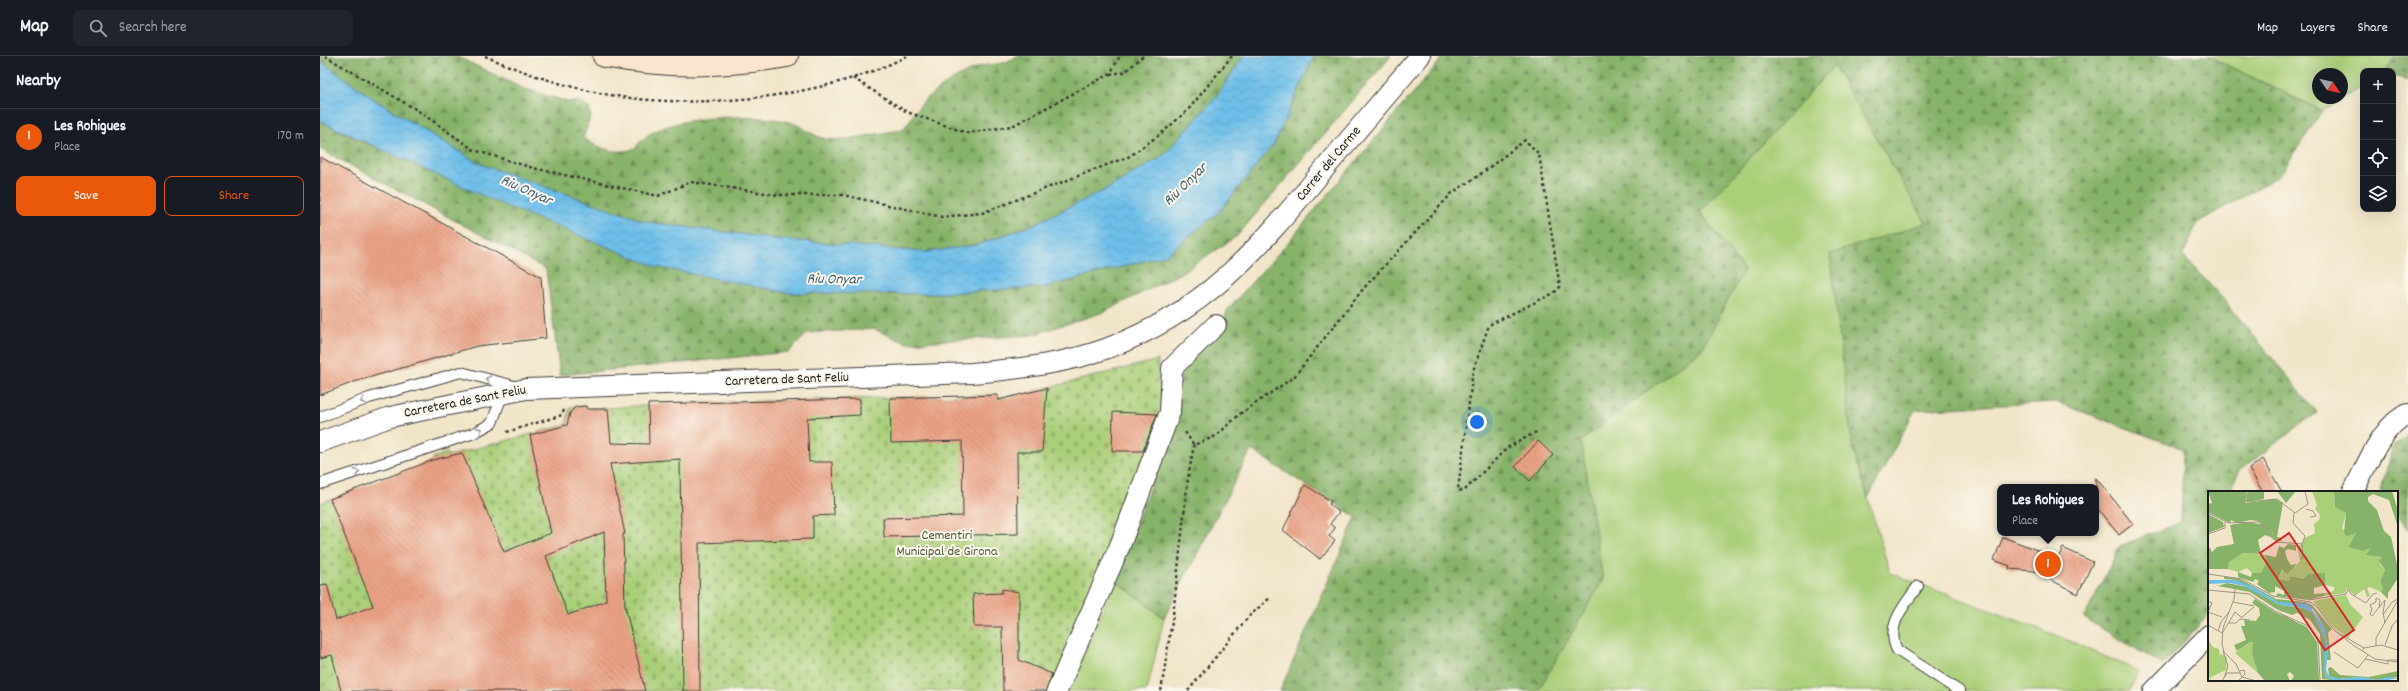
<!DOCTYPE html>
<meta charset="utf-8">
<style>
body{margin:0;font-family:Dekko,sans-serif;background:#20242c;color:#f1f3f6}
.controls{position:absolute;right:12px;top:12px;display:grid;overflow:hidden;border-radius:8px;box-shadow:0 4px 16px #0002}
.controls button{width:36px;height:36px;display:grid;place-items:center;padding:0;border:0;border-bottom:1px solid #363941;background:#171b24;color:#f1f3f6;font:20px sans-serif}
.compass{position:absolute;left:1992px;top:12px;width:36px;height:36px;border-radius:50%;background:#171b24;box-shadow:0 4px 16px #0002;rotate:124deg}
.you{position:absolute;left:1157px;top:366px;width:14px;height:14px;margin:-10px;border:3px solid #fff;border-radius:50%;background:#1a73e8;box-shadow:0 0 0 6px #1a73e833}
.badge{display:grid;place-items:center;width:26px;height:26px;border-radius:50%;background:#ea580c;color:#fff;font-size:13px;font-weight:700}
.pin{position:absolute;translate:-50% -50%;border:2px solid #fff;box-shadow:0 1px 4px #0006}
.popup{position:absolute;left:1677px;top:428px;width:102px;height:52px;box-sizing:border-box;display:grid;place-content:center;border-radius:8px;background:#171b24;filter:drop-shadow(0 1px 3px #0005);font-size:13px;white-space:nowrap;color:#9ea1a6}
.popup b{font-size:15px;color:#f1f3f6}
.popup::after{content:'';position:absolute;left:50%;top:100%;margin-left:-8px;border:8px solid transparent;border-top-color:#171b24}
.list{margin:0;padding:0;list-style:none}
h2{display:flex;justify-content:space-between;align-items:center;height:52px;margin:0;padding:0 16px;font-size:17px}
h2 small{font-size:13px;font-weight:400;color:#9ea1a6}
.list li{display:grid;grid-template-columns:26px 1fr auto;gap:12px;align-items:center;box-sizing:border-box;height:56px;padding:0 16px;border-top:1px solid #363941}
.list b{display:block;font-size:15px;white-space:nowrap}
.list p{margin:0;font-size:13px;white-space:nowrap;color:#9ea1a6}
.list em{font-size:13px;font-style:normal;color:#9ea1a6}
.actions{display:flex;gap:8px;padding:12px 16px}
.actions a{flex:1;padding:9px 0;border:1px solid #ea580c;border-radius:8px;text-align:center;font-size:14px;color:#ea580c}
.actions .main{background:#ea580c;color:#fff}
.icon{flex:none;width:22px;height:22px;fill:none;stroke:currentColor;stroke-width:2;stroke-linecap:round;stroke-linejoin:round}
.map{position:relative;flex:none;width:2088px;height:635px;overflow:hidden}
header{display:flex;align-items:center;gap:24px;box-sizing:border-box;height:56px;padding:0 20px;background:#171b24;border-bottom:1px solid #363941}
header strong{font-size:19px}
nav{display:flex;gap:22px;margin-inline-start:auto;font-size:14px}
.search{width:280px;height:36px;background:#20242c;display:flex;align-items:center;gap:10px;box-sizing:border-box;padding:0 14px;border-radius:8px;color:#9ea1a6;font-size:15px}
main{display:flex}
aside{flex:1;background:#171b24}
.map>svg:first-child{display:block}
.grass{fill:#aacf79;stroke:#63764a;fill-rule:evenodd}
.forest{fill:url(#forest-firs);stroke:#526742}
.cemetery{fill:url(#cemetery-stones);stroke:#63764a}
.water{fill:url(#water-waves);stroke:#446d82}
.building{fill:url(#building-back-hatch);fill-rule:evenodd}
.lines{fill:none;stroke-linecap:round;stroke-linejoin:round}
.lane-casing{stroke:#3c3a36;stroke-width:12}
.street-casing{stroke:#3c3a36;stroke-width:22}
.secondary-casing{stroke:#3c3a36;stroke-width:24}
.path{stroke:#3c3a36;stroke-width:2.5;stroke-dasharray:3 3;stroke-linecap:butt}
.lane{stroke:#fff;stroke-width:10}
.street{stroke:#fff;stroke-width:20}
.secondary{stroke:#fbe5cf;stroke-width:22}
.oneway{stroke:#999}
.labels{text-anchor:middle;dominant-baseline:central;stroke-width:4;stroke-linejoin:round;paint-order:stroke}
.street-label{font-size:14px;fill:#1c1c1c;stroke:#fbf7ec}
.park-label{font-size:14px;fill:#4e5b3d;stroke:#fbf7ec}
.water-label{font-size:15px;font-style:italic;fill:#3c5d6e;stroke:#fbf7ec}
.inset-road{fill:none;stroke:#9c9584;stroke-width:1}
.view{fill:#d62828;fill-opacity:0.15;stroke:#d62828;stroke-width:2}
.inset-edge{fill:none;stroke:#1c1c1c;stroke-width:2}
</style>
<header>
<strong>Map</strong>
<div class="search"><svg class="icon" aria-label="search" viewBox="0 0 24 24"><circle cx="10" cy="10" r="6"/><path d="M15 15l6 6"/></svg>Search here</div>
<nav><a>Map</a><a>Layers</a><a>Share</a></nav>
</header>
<main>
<aside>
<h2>Nearby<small></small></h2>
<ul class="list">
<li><span class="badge">1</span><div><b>Les Rohigues</b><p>Place</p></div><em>170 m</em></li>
</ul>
<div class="actions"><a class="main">Save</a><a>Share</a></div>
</aside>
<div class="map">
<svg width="2088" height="635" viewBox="0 0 2088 635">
<defs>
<pattern id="forest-firs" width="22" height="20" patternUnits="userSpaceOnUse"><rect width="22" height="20" fill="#87b269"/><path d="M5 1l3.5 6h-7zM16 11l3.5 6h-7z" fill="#6e9056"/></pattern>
<pattern id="cemetery-stones" width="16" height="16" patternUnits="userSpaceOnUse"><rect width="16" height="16" fill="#aacf79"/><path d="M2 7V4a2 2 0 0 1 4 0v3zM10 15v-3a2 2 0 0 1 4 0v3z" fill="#92b168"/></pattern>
<pattern id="water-waves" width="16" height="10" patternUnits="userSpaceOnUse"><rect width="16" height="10" fill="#6dbee9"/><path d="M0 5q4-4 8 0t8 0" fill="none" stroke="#5ea3c7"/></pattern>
<pattern id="building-back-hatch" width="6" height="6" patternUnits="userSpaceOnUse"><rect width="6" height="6" fill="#eaa285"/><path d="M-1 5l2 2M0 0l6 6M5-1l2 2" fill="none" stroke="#c88b72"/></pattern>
</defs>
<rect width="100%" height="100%" fill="#fbf7ec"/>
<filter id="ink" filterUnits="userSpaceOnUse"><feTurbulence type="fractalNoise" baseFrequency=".025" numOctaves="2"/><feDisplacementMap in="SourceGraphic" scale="8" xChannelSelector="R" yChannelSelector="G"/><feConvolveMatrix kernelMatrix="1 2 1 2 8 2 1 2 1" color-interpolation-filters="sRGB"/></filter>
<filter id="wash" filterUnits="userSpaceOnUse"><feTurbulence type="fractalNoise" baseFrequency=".012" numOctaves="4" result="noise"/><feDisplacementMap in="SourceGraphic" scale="16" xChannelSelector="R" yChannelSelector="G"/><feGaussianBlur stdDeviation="0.9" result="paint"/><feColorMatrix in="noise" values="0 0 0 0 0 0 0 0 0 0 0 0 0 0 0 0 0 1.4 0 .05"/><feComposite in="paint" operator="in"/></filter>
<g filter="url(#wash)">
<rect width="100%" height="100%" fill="#f1e5c9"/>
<!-- grass -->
<g class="grass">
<path d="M 1888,0 L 2075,0 L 2064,15 L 2043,15 L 2043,30 L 2002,55 ZM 1998,18 L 2022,18 L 2022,42 L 1998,42 Z"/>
<path d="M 1514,10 L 1606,167 L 1532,389 L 1570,517 L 1736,579 L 1818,615 L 1810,635 L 1214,635 L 1283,524 L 1261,385 L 1382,293 L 1424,214 L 1380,156 Z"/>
<path d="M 796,525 L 844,562 L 827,635 L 745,635 Z"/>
</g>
<!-- forest -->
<g class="forest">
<path d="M 0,0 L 136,0 L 202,32 L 248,46 L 260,46 L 269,52 L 271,60 L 263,82 C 278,92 298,100 316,92 C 333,57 436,57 470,66 C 482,69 493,81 506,83 C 523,86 557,77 575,75 L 584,72 C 591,65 595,54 602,47 C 615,34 637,20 654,13 C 671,5 681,12 697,0 L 924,0 L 896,41 L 843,100 L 787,133 L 712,169 L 657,189 L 607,196 L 458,183 L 327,166 L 160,108 L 60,47 L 0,5 Z"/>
<path d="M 994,0 L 1071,0 L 917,180 L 859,218 L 784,256 L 712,279 L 586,287 L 554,273 L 488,277 L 469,296 L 240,319 L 226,213 L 0,93 L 0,65 L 38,84 L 469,237 L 608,238 L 726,231 L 846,199 L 898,157 L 954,88 Z"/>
<path d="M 1124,0 L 1888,0 L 2002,55 L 1960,119 L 1877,167 L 1863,200 L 1905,245 L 1997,356 L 1918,416 L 1911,436 L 1889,436 L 1889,558 L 1843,609 L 1764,562 L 1800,490 L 1861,466 L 1863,393 L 1736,346 L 1595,354 L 1548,442 L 1532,389 L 1510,198 L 1606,167 L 1514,10 L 1380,156 L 1424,214 L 1382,293 L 1261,385 L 1283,524 L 1218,635 L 960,635 L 1036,461 L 931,394 L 844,562 L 796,525 L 859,350 L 857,314 L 902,269 L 907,254 L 965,190 Z"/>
<path d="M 2075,0 L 2088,0 L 2088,24 L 2073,20 L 2073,15 L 2064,15 Z"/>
<path d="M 2088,379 L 2088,474 L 2077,457 L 2077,436 L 2063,436 L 2061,434 L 2073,390 Z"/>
</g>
<!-- cemetery -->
<path class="cemetery" d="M 838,304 L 843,357 L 730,635 L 0,635 L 0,447 L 113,405 L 113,402 L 127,397 L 128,400 L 246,369 L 250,351 L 266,350 L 267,353 L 368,347 L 678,339 L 678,342 L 688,342 Z"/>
<!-- water -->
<path class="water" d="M 924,0 L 994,0 L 954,88 L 898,157 L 846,199 L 726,231 L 608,238 L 469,237 L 337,211 L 174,145 L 0,65 L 0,5 L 60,47 L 160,108 L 327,166 L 458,183 L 607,196 L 657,189 L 712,169 L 787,133 L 843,100 L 896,41 Z"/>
<g id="blocks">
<!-- building -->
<g class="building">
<path d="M 0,101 L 221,221 L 226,282 L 157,290 L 34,326 L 0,339 Z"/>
<path d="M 727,332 L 722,396 L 697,396 L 698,478 L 564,481 L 563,462 L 643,460 L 642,385 L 571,387 L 570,342 L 678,339 L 678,344 Z"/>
<path d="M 540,343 L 540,359 L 487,362 L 489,406 L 512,406 L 514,459 L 493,460 L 493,483 L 379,487 L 380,635 L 363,635 L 360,403 L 290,408 L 305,478 L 303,478 L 305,550 L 325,635 L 21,635 L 12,599 L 0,602 L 0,529 L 7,528 L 16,564 L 53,550 L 10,443 L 113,404 L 142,397 L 184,496 L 231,477 L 210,379 L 247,369 L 250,357 L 255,351 L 266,350 L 267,353 L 288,353 L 291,387 L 329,388 L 328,348 ZM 284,476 L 286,545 L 248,559 L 226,500 Z"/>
<path d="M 793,356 L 837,358 L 823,395 L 792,395 Z"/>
<path d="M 1218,385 L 1233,399 L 1210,425 L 1195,411 Z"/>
<path d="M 1943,403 L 1962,436 L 1943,436 L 1929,413 Z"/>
<path d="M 1776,422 L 1813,468 L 1799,479 L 1776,451 Z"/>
<path d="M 985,429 L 1011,445 L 1009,448 L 1019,456 L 1010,468 L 1015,472 L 1009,480 L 1015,485 L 1000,503 L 963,474 Z"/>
<path d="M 1683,481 L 1738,502 L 1743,492 L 1773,506 L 1758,538 L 1714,515 L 1689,513 L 1690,510 L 1674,504 Z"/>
<path d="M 682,533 L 699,536 L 699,604 L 732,618 L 726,635 L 683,635 L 682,571 L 654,571 L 653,538 L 682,537 Z"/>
</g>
</g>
</g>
<g filter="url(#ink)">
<use href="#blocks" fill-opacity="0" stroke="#3c3a36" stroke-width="1"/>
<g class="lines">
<defs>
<g id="lane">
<path d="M 0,361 L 49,342 L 141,316 L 198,331"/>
<path d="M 0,428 L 154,377 L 172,367 L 183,337"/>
<path d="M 1598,530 C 1584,550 1565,570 1577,594 L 1639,635"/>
</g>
<g id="street">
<path d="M 0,386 L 70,361 L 206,333 L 652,317 C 698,313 745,308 788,292 C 885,256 937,194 1000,118 C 1033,79 1067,39 1100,0"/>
<path d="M 2033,436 C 2045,413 2062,368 2088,358"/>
<path d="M 737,635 L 801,487 L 850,356 L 852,312 L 896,269"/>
<path d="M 1834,635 L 1889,579"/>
</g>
<path id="secondary" d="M 284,0 C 346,12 405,11 467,0"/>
</defs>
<!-- lane casing -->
<use href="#lane" class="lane-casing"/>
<!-- street casing -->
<use href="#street" class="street-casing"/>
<!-- secondary casing -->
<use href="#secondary" class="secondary-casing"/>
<!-- path -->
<g class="path">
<path d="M 5,0 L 97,54 L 154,94 L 213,112 L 338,140 L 371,126 L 458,139 L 523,139 L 622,161 L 662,157 L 810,100 L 843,76 L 868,54 L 912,0"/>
<path d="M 165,0 C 206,18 251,33 296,40 C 382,54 509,41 587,0"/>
<path d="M 790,18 L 805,16 L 823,0"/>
<path d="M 533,22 L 587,56 L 647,77 L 692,70 L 790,18 L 800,0"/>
<path d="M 187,376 L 242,359 L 244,354"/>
<path d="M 865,376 L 874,389 L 896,380 L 920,358 L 974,321 L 1043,233 L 1132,137 L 1158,120 L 1205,84 L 1219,98 L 1240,231 L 1234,237 L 1169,269 L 1153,315 L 1138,434 L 1144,435 L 1187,392 L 1218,375"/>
<path d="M 841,635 L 853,559 L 868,422 L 874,389"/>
<path d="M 868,635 L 929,560 L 951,541"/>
</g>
<!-- lane -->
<use href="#lane" class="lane"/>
<!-- street -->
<use href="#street" class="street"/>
<!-- secondary -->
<use href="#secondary" class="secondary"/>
</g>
<!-- one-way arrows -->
<defs><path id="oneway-chevron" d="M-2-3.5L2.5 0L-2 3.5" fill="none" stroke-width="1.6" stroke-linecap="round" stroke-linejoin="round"/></defs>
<g class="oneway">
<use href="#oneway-chevron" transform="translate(168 323) rotate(-166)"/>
<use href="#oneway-chevron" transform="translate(43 345) rotate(159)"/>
<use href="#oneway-chevron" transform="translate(160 374) rotate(-28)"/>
<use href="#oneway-chevron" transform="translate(37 416) rotate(-18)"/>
</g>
</g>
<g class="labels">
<!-- street labels -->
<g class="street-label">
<text transform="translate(1009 108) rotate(-50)">Carrer del Carme</text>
<text transform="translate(467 324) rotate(-2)">Carretera de Sant Feliu</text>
<text transform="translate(145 346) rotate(-11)">Carretera de Sant Feliu</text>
</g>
<!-- park labels -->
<g class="park-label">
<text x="627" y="480">Cementiri<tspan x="627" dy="16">Municipal de Girona</tspan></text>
</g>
<!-- water labels -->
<g class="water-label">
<text transform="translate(866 129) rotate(-44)">Riu Onyar</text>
<text transform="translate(206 135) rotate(24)">Riu Onyar</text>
<text transform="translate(514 224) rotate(1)">Riu Onyar</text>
</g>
</g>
<!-- overview -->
<g transform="translate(1888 435)">
<rect width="190" height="190" fill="#f1e5c9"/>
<path d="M 104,0 L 126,0 L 127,16 L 138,22 L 134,38 L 148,42 L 140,56 L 164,57 L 159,64 L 174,66 L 172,73 L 177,79 L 172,91 L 175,97 L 173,101 L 162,96 L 159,97 L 162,105 L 159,106 L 156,98 L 147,105 L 139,97 L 137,102 L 116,105 L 117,102 L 126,100 L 126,96 L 117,94 L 117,83 L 95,88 L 87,86 L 81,90 L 70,88 L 75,79 L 87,76 L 92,70 L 89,55 L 93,54 L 97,47 L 107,42 L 106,33 L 111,29 L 112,24 L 107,18 L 109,14 ZM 35,62 L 57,64 L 58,72 L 53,82 L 44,82 L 39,77 L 30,81 L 20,78 L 21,71 ZM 42,151 L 46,153 L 44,163 L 50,182 L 27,162 Z" fill="#aacf79"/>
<path d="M 0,0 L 41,0 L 37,4 L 38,12 L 67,8 L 75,12 L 69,46 L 74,47 L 73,50 L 68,50 L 63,45 L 65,42 L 50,30 L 42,29 L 29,32 L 23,29 L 22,32 L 0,21 L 0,13 L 4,12 ZM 43,0 L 56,0 L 56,8 L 39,11 L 38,4 ZM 69,0 L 88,0 L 78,12 ZM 126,0 L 184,0 L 190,20 L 190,36 L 181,9 L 165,3 L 160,6 L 160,10 L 169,19 L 176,40 L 183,46 L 190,78 L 190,87 L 180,102 L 180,108 L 173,101 L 175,97 L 172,91 L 177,79 L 171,70 L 174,66 L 158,64 L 163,57 L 155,60 L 140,56 L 148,42 L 139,45 L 136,42 L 138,22 L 127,16 ZM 0,23 L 15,31 L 16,36 L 0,42 ZM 40,31 L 56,34 L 64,42 L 62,46 L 57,44 L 50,49 L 53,63 L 35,62 L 21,71 L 20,78 L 1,78 L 0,54 L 4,61 L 9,56 L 26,53 L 22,34 ZM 80,53 L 88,54 L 88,60 L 80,58 L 77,60 L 79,68 L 83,74 L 89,73 L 79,83 L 74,79 L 70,88 L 81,90 L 82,86 L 87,86 L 95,88 L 101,83 L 117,82 L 117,94 L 106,97 L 106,103 L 117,102 L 116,105 L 100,109 L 68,105 L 70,102 L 76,104 L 76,100 L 67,95 L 67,101 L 61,102 L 49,93 L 51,90 L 47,88 L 45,91 L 30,86 L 30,81 L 43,86 L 44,82 L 53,82 L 58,72 L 57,64 L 68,66 L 71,55 L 76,57 ZM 16,85 L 32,88 L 68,108 L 97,111 L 104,114 L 124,138 L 120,142 L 123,169 L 118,169 L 120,158 L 116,136 L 105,118 L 70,111 L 51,100 L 27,89 L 16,88 ZM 19,92 L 40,96 L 72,114 L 95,117 L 105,122 L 117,148 L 117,183 L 119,187 L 130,190 L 114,188 L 112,143 L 102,129 L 89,122 L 84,124 L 70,119 L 42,101 L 10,95 ZM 47,108 L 67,121 L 99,136 L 109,151 L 111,190 L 83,190 L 86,185 L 82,181 L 79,183 L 82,190 L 57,190 L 50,182 L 44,163 L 45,152 L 42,151 L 29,160 L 26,154 L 38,149 L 33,135 L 37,135 L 36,129 L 48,130 L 52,124 L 51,117 L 44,112 ZM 123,176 L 132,184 L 161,186 L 190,180 L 190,186 L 168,189 L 152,186 L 130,188 L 121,185 L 120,177 Z" fill="#87b269"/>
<path d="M 138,104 L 142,113 L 155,126 L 140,147 L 125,136 L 105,110 Z" fill="#aacf79"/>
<path d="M 0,149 L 5,156 L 11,158 L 12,164 L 15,163 L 19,167 L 18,179 L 3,186 L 3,190 L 0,181 Z" fill="#aacf79"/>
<path d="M 0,89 L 27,89 L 43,95 L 70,111 L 100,113 L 116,136 L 120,158 L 118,179 L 121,185 L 130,188 L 152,186 L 168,189 L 181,186 L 190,187 L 175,190 L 130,190 L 119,187 L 116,180 L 117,148 L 105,122 L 95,117 L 72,114 L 36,95 L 22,92 L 0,93 Z" fill="#6dbee9"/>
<path class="inset-road" d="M 42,0 L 37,5 L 39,11 L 69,8 L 87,22 L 100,13 L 97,0M 98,18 L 105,20 L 108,25 L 102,26M 0,22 L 21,32 L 50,31 L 64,41 L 63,46 L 69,51 L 94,53M 86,22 L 85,32 L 97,45 L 94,53 L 95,67 L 92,68M 0,43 L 17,37 L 17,31M 0,83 L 34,88 L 65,105 L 102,111 L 109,116 L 126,139 L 145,154 L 167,168 L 190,171M 27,98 L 26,108 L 15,137 L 14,153 L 16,161 L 28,173 L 34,186M 0,99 L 41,103 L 67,120 L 100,135 L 110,150 L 112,190M 168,107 L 168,111 L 162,114 L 164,118 L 162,123 L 164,125 L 177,109 L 175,122 L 177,132M 168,107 L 172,109 L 171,117M 101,109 L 138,103 L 140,98 L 143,103 L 158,112 L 165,103 L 169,102M 0,110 L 4,112 L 0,121M 25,111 L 46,115M 0,121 L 14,126M 73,123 L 87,131M 175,124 L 184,111 L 190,108M 33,127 L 46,116M 21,132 L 28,132 L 32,128 L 42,129M 0,134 L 14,142M 10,140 L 13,131 L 21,121M 127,140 L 156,157M 15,141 L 27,121 L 33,126M 177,154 L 184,135 L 190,128M 168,155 L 168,147 L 190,109M 15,160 L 20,175 L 16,187M 154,160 L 156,157 L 173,154 L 190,159M 126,161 L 150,177 L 160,164M 157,168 L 180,173 L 180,169 L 190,169M 34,186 L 48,190M 14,190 L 19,182 L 32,182M 30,190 L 37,183 L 36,179 L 32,180"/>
<path class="view" d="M 81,42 L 146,139 L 117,159 L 52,62 Z"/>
<rect width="190" height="190" class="inset-edge"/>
</g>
</svg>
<div class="controls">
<button>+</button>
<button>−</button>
<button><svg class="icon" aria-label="locate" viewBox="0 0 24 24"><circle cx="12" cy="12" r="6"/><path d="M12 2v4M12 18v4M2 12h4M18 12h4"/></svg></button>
<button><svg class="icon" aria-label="layers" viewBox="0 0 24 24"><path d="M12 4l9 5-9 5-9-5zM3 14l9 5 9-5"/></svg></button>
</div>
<svg class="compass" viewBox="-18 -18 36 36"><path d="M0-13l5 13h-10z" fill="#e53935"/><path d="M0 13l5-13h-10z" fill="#9ea1a6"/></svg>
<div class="you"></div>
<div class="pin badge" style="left:1728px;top:508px">1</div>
<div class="popup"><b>Les Rohigues</b>Place</div>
</div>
</main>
